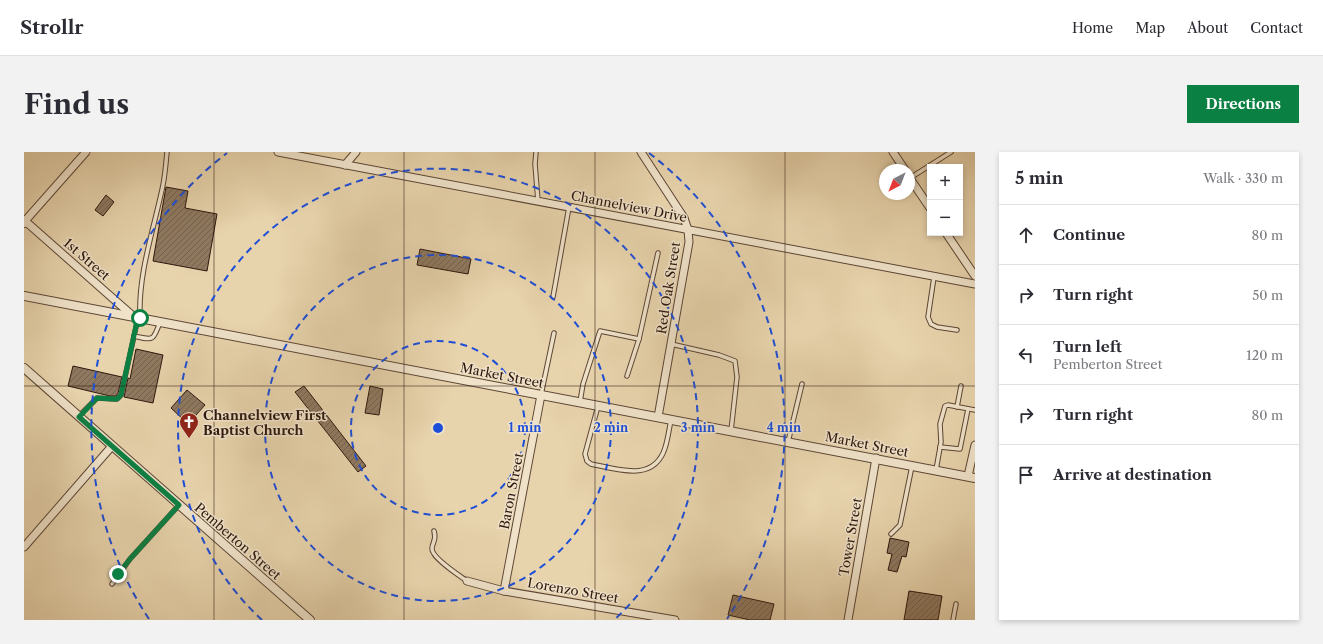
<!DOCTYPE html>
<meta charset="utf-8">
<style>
body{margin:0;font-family:"Libre Caslon Text",serif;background:#f2f2f3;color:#2b2b33}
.controls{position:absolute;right:12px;top:12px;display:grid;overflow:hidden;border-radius:0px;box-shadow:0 2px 6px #0003}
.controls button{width:36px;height:36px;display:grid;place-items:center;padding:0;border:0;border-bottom:1px solid #e1e1e2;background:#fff;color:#2b2b33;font:20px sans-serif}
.compass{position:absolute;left:855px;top:12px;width:36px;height:36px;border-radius:50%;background:#fff;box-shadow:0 2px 6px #0003;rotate:222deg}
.stop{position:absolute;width:12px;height:12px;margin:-9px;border:3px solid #0b8043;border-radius:50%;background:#fff}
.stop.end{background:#0b8043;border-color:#fff;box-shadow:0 1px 4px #0008}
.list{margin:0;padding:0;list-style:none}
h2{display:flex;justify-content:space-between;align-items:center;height:52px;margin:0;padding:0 16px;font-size:17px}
h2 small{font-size:13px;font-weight:400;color:#7c7c81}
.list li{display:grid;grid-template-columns:26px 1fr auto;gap:12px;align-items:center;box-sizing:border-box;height:60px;padding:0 16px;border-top:1px solid #e1e1e2}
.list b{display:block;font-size:15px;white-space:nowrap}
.list p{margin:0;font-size:13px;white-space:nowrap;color:#7c7c81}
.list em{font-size:13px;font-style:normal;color:#7c7c81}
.icon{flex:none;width:22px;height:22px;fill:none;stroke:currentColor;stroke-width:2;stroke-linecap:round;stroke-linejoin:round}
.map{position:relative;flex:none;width:951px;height:468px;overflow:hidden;border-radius:0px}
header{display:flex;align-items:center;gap:24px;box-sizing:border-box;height:56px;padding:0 20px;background:#fff;border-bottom:1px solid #e1e1e2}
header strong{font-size:19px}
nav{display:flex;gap:22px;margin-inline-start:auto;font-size:14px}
.intro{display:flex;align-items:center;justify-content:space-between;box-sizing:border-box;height:96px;padding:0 24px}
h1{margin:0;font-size:28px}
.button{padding:10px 18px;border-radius:0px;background:#0b8043;color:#fff;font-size:14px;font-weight:700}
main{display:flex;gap:24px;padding:0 24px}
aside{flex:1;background:#fff;border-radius:0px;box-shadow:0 2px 6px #0003}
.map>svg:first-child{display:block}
.building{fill:url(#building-hatch);stroke:#2e170e}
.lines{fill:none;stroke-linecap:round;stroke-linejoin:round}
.service-casing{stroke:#5c4636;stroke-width:5.5}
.minor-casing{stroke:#5c4636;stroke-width:9}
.tertiary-casing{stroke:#5c4636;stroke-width:10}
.service{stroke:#efe2c9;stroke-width:3.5}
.minor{stroke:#efe2c9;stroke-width:7}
.tertiary{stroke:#efe2c9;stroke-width:8}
.route{stroke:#0b8043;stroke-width:5}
.grid{fill:none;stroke:#2e170e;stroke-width:1;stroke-opacity:0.55}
.ring{fill:none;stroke:#1d4ed8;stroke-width:2;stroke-dasharray:7 5}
.labels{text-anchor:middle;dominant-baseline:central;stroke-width:3;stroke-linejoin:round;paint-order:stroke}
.street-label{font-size:13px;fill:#2e170e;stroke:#efe2c9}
.poi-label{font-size:13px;font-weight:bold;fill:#2e170e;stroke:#efe2c9;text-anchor:start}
.centre{fill:#1d4ed8;stroke:#efe2c9;stroke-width:2}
.ring-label{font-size:12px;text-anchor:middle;font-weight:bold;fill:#1d4ed8;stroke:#efe2c9;stroke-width:3;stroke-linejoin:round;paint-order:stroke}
</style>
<header>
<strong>Strollr</strong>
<nav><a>Home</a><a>Map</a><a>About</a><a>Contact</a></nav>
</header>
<div class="intro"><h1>Find us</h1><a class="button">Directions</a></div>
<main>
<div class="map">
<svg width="951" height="468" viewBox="0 0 951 468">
<defs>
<pattern id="building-hatch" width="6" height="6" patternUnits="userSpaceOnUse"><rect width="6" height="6" fill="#8e7960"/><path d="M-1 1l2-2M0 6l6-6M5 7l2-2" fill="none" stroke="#74624e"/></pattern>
</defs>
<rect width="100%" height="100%" fill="#e7d3ac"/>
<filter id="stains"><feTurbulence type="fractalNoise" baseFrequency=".005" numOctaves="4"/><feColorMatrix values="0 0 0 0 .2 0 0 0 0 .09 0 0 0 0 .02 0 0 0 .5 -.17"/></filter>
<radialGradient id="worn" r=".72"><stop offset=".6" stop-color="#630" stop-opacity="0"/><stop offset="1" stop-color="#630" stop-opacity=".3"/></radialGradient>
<!-- building -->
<g class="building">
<path d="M 142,35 L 164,39 L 161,56 L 193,62 L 183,119 L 129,109 Z"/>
<path d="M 82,43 L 90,50 L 79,64 L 71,58 Z"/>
<path d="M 396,97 L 447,107 L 444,122 L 393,113 Z"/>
<path d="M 112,197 L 139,203 L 129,251 L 100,245 L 104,226 L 106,227 Z"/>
<path d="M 49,214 L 98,225 L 94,241 L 92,244 L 86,244 L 44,234 Z"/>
<path d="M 280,234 L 342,314 L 334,320 L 271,240 Z"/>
<path d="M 346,234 L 359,237 L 355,263 L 341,261 Z"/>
<path d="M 163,238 L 181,253 L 164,272 L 147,256 Z"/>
<path d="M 866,386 L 885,390 L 882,405 L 878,404 L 873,420 L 864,418 L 868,402 L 863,401 Z"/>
<path d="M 885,439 L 918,444 L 914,468 L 880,468 Z"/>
<path d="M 709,443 L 750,452 L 746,468 L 726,468 L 704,463 Z"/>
</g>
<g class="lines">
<defs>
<g id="service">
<path d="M 512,0 L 511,12 L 514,49"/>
<path d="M 886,26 L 927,0"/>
<path d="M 910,125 L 904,165 L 907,172 L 913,175 L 933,178"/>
<path d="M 529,145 L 545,55"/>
<path d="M 116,166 C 114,121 130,77 139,33 C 141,23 142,11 143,0"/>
<path d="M 110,184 C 129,188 129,190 136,170"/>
<path d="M 615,187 L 634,101"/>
<path d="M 647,192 L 695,203 L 711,209 L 713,225 L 707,279"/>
<path d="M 517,243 L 530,181"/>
<path d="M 556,250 L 559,232 L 576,179 L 615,187 L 603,224"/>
<path d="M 574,254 L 561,302 L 563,309 L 567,312 C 593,317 630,331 641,296 C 644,287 645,277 647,268"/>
<path d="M 933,255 L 937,234"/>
<path d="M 55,264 L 73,246 L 90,247 L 93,247 L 97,243 L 114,166"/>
<path d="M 764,290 L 778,232"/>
<path d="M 916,295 L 936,297 L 944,257"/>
<path d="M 912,318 L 917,290 L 916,272 L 921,254 L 924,253 L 951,258"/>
<path d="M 410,379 C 413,389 408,390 408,397 C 408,406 436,424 443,429"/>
<path d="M 867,382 L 876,373 L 888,314"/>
<path d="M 88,432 L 106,407 L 155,353"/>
<path d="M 929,468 L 932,452"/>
</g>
<g id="minor">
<path d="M 254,0 L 951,132"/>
<path d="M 617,0 L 660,66 L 664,78 L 665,90 L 634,265"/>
<path d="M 869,0 L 881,18"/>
<path d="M 321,13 L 332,0"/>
<path d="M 885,25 L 906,56"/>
<path d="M 0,68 L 110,165"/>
<path d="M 1,69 L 62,0"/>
<path d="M 922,81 L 951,124"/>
<path d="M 944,324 L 951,293"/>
<path d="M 0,395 L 88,294"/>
<path d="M 443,429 L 480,439 L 651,468"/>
<path d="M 480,439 L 517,243"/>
<path d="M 824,468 L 852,306"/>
</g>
<g id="tertiary">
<path d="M 0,71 L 1,69"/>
<path d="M 0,144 L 951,326"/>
<path d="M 0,216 L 286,468"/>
</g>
</defs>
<!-- service casing -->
<use href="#service" class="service-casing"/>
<!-- minor casing -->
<use href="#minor" class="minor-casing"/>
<!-- tertiary casing -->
<use href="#tertiary" class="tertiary-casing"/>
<!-- service -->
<use href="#service" class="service"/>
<!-- minor -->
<use href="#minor" class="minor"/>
<!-- tertiary -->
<use href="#tertiary" class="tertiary"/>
</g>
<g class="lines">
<!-- route -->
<path class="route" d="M 94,422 L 106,407 L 155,353 L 55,265 L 73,246 L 90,247 L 93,247 L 97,243 L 114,165 L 116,166"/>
</g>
<!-- grid -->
<path class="grid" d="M 190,0 L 190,468M 380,0 L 380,468M 571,0 L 571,468M 761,0 L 761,468M 0,234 L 951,234"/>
<!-- distance rings -->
<g class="ring">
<circle cx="414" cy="276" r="87"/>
<circle cx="414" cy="276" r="173"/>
<path d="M238 468A260 260 0 1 1 590 468"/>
<path d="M125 467A346 346 0 0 1 203 1M625 1A346 346 0 0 1 703 467"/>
</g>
<!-- icons -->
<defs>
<symbol id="church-pin" viewBox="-11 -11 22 30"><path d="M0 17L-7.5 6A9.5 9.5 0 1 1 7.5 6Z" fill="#8f2418" stroke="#efe2c9"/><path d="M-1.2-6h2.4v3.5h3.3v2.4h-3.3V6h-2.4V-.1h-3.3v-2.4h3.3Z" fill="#fff"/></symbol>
</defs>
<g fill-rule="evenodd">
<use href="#church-pin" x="154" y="259" width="22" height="30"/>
</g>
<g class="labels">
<!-- street labels -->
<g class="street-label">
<text transform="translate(605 54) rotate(11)">Channelview Drive</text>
<text transform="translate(63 107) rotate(41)">1st Street</text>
<text transform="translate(644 136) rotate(-81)">Red Oak Street</text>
<text transform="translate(478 223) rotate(11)">Market Street</text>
<text transform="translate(843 292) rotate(11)">Market Street</text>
<text transform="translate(487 339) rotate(-79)">Baron Street</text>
<text transform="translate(826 385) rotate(-80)">Tower Street</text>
<text transform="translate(214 389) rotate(41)">Pemberton Street</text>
<text transform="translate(549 438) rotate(10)">Lorenzo Street</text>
</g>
<!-- poi labels -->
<g class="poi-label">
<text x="179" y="263">Channelview First<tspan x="179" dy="15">Baptist Church</tspan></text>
</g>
</g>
<circle cx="414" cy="276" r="6" class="centre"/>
<g class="ring-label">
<text x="501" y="280">1 min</text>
<text x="587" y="280">2 min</text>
<text x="674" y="280">3 min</text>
<text x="760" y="280">4 min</text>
</g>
<rect width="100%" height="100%" filter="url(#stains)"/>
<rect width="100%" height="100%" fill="url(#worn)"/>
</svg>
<div class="controls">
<button>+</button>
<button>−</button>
</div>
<svg class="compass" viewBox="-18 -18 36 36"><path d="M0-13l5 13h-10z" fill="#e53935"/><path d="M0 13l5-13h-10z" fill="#7c7c81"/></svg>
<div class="stop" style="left:116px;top:166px"></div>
<div class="stop end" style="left:94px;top:422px"></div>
</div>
<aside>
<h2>5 min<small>Walk · 330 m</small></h2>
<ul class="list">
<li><svg class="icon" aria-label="ahead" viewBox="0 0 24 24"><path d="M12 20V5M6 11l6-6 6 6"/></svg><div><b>Continue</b></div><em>80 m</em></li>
<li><svg class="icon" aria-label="right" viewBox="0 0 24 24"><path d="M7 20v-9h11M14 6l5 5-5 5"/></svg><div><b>Turn right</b></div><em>50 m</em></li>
<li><svg class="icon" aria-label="left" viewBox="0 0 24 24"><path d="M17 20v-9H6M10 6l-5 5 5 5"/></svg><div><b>Turn left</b><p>Pemberton Street</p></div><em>120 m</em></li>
<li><svg class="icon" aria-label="right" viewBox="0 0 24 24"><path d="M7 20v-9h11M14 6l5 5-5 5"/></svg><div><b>Turn right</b></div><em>80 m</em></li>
<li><svg class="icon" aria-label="arrive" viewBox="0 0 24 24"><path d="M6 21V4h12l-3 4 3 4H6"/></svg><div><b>Arrive at destination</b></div></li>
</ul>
</aside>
</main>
